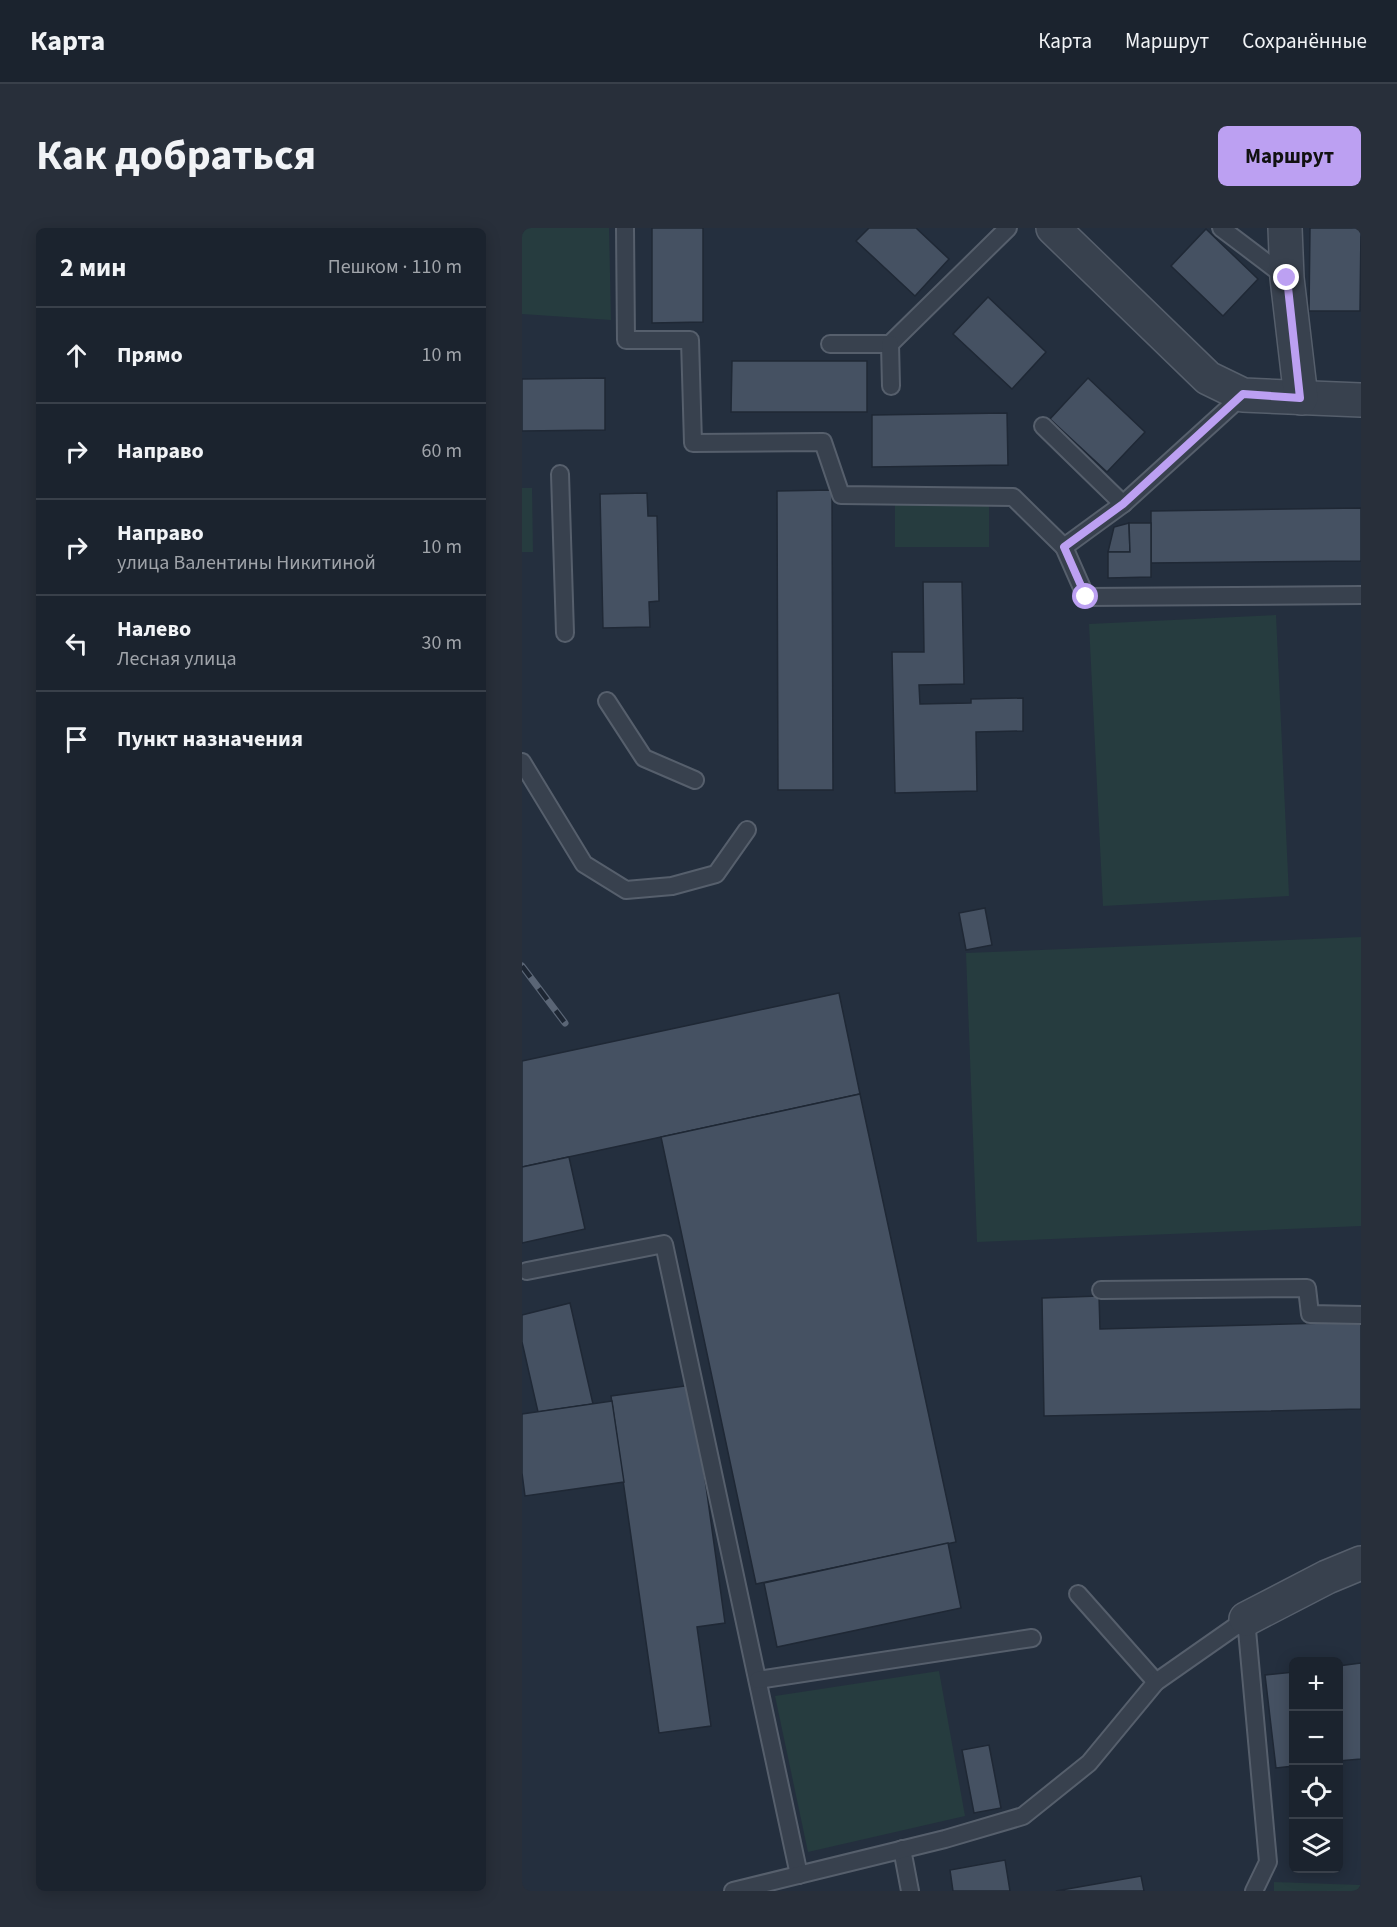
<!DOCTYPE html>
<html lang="ru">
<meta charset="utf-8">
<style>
body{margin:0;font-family:"Source Sans 3",sans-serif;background:#282f3a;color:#f1f3f6}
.controls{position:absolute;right:18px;bottom:18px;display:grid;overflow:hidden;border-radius:9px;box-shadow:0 3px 15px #0003}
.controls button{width:54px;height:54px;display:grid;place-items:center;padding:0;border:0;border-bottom:2px solid #39404a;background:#1b232e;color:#f1f3f6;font:30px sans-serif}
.stop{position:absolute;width:18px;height:18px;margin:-14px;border:4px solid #bca0f2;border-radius:50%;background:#fff}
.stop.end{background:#bca0f2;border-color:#fff;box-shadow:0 2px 6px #0008}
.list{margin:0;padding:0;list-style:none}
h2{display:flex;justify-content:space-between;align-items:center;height:78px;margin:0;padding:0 24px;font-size:26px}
h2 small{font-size:20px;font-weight:400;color:#a0a4aa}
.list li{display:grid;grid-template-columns:39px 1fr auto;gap:18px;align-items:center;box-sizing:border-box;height:96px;padding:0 24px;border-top:2px solid #39404a}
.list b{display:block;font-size:22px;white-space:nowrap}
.list p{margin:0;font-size:20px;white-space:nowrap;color:#a0a4aa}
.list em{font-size:20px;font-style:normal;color:#a0a4aa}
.icon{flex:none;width:33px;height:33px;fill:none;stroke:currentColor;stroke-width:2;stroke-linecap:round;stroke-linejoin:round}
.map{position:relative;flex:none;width:839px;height:1663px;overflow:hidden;border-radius:9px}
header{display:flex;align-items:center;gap:36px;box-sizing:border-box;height:84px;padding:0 30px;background:#1b232e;border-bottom:2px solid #39404a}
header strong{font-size:28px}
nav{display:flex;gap:33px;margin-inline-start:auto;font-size:21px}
.intro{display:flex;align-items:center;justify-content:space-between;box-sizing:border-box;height:144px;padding:0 36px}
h1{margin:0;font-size:42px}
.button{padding:15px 27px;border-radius:9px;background:#bca0f2;color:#111;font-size:21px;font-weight:700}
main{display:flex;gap:36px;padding:0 36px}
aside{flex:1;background:#1b232e;border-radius:9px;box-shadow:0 3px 15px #0003}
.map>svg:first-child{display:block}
.green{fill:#263c3f}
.building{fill:#455162;stroke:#1f2835;stroke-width:1.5}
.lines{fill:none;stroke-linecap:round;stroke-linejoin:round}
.service-casing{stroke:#565f6c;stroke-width:20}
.minor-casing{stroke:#565f6c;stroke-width:36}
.service{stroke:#38414e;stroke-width:16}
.minor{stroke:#38414e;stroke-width:33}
.rail-casing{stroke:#5a6575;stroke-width:7}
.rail{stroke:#1d2633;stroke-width:4.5;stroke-dasharray:14;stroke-linecap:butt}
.route{stroke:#bca0f2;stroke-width:8}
</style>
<header>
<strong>Карта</strong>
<nav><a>Карта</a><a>Маршрут</a><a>Сохранённые</a></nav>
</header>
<div class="intro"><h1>Как добраться</h1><a class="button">Маршрут</a></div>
<main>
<aside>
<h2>2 мин<small>Пешком · 110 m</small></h2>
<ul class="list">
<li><svg class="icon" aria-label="ahead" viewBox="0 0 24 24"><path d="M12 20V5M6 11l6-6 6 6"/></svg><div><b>Прямо</b></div><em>10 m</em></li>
<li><svg class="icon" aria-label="right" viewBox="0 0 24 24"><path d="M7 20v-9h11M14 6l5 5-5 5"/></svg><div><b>Направо</b></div><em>60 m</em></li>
<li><svg class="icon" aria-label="right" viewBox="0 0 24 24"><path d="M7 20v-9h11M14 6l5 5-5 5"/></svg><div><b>Направо</b><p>улица Валентины Никитиной</p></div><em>10 m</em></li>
<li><svg class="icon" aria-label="left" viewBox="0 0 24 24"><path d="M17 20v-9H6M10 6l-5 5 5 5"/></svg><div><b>Налево</b><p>Лесная улица</p></div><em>30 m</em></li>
<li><svg class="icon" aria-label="arrive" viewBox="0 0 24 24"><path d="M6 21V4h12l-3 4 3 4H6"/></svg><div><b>Пункт назначения</b></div></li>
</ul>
</aside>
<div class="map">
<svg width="839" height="1663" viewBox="0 0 839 1663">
<rect width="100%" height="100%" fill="#242f3e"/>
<!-- green -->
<g class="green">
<path d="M 0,0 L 87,0 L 89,92 L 0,86 Z"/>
<path d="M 0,260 L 10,260 L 11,324 L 0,324 Z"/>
<rect x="373" y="268" width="94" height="51"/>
<path d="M 754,387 L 767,668 L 581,678 L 567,396 Z"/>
<path d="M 839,709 L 839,998 L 455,1014 L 444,725 Z"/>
<path d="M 417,1443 L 443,1588 L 286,1624 L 253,1468 Z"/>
<path d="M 752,1654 L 839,1657 L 839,1663 L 752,1663 Z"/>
</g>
<!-- building -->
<g class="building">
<path d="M 130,0 L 181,0 L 181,94 L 130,95 Z"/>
<path d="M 347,0 L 394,0 L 427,31 L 393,68 L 334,13 Z"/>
<path d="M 788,0 L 839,0 L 838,83 L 787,83 Z"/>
<path d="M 684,1 L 736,51 L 701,88 L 649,38 Z"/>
<path d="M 466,69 L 524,124 L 490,161 L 431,106 Z"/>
<path d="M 210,133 L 345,133 L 345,184 L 209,184 Z"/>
<path d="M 83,150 L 83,202 L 0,203 L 0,151 Z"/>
<path d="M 566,150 L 623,204 L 585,244 L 528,191 Z"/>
<path d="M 485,185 L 486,237 L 350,239 L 350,187 Z"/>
<path d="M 310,262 L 311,562 L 256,562 L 255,263 Z"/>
<path d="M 125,265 L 126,288 L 135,288 L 137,373 L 127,374 L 128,399 L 81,400 L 78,266 Z"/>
<path d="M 839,280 L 839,333 L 629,335 L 629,283 Z"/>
<path d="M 607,295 L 608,324 L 586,324 L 592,299 Z"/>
<path d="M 607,295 L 629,295 L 629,349 L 586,350 L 586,324 L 608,324 Z"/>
<path d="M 401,354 L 440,354 L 442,456 L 397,457 L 398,476 L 449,475 L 449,471 L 501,470 L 501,503 L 454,504 L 455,563 L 373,565 L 370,424 L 402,424 Z"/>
<path d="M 463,680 L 470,717 L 444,722 L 437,685 Z"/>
<path d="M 317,765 L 338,866 L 0,939 L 0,833 Z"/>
<path d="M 338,866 L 434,1314 L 234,1356 L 139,909 Z"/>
<path d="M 47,929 L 63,1001 L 0,1015 L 0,939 Z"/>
<path d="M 577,1068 L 578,1101 L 839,1094 L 839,1181 L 522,1188 L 520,1070 Z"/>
<path d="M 48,1075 L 71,1176 L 16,1184 L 0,1114 L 0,1087 Z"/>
<path d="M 170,1157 L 203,1395 L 175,1399 L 189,1498 L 137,1505 L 89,1168 Z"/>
<path d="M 90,1173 L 102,1254 L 3,1268 L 0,1245 L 0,1186 Z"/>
<path d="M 426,1315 L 439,1380 L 255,1419 L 242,1355 Z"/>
<path d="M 839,1435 L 839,1531 L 816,1533 L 816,1438 Z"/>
<path d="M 772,1444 L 772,1538 L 754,1540 L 743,1447 Z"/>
<path d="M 467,1517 L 479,1580 L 452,1585 L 440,1522 Z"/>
<path d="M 483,1632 L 488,1663 L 431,1663 L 428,1642 Z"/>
<path d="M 619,1648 L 622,1663 L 534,1663 Z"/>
</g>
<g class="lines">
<defs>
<g id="service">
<path d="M 103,0 L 104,112 L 168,112 L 171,215 L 301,214 L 319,267 L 491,269 L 542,319 L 601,276 L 721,167"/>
<path d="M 699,0 L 765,50"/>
<path d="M 308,116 L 368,116 L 486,0"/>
<path d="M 368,116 L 369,158"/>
<path d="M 521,198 L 601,276"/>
<path d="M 38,246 L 43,405"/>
<path d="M 542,319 L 564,369 L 839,367"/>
<path d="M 85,473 L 122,530 L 173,552"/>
<path d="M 0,534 L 62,636 L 104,662 L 150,658 L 194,646 L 225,602"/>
<path d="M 5,1043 L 142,1016 L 277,1647"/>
<path d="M 579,1062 L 785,1060 L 788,1086 L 839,1087"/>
<path d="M 556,1366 L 634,1454"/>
<path d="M 236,1452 L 510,1410"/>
<path d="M 380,1621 L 388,1663"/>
<path d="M 211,1663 L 423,1611 L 501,1588 L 567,1535 L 634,1454 L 724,1391 L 746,1634 L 732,1663"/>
</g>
<g id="minor">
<path d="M 531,0 L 686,150 L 721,167 L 839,172"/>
<path d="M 763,0 L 765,50 L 779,170"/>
<path d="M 724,1391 L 805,1349 L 839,1335"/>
</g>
</defs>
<!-- service casing -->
<use href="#service" class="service-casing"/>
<!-- minor casing -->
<use href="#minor" class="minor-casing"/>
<!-- service -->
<use href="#service" class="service"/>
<!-- minor -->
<use href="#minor" class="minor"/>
<defs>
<path id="rail" d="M 0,738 L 43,795"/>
</defs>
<!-- rail casing -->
<use href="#rail" class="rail-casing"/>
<!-- rail -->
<use href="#rail" class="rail"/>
</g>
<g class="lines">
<!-- route -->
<path class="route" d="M 564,369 L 542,319 L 601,276 L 721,166 L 778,170 L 765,50"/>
</g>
</svg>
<div class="controls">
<button>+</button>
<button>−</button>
<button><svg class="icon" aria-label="locate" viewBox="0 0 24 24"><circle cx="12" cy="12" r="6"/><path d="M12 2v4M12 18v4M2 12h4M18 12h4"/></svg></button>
<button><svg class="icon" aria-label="layers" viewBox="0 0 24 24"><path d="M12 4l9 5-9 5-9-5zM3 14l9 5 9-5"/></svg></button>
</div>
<div class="stop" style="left:564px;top:369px"></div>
<div class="stop end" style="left:765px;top:50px"></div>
</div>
</main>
